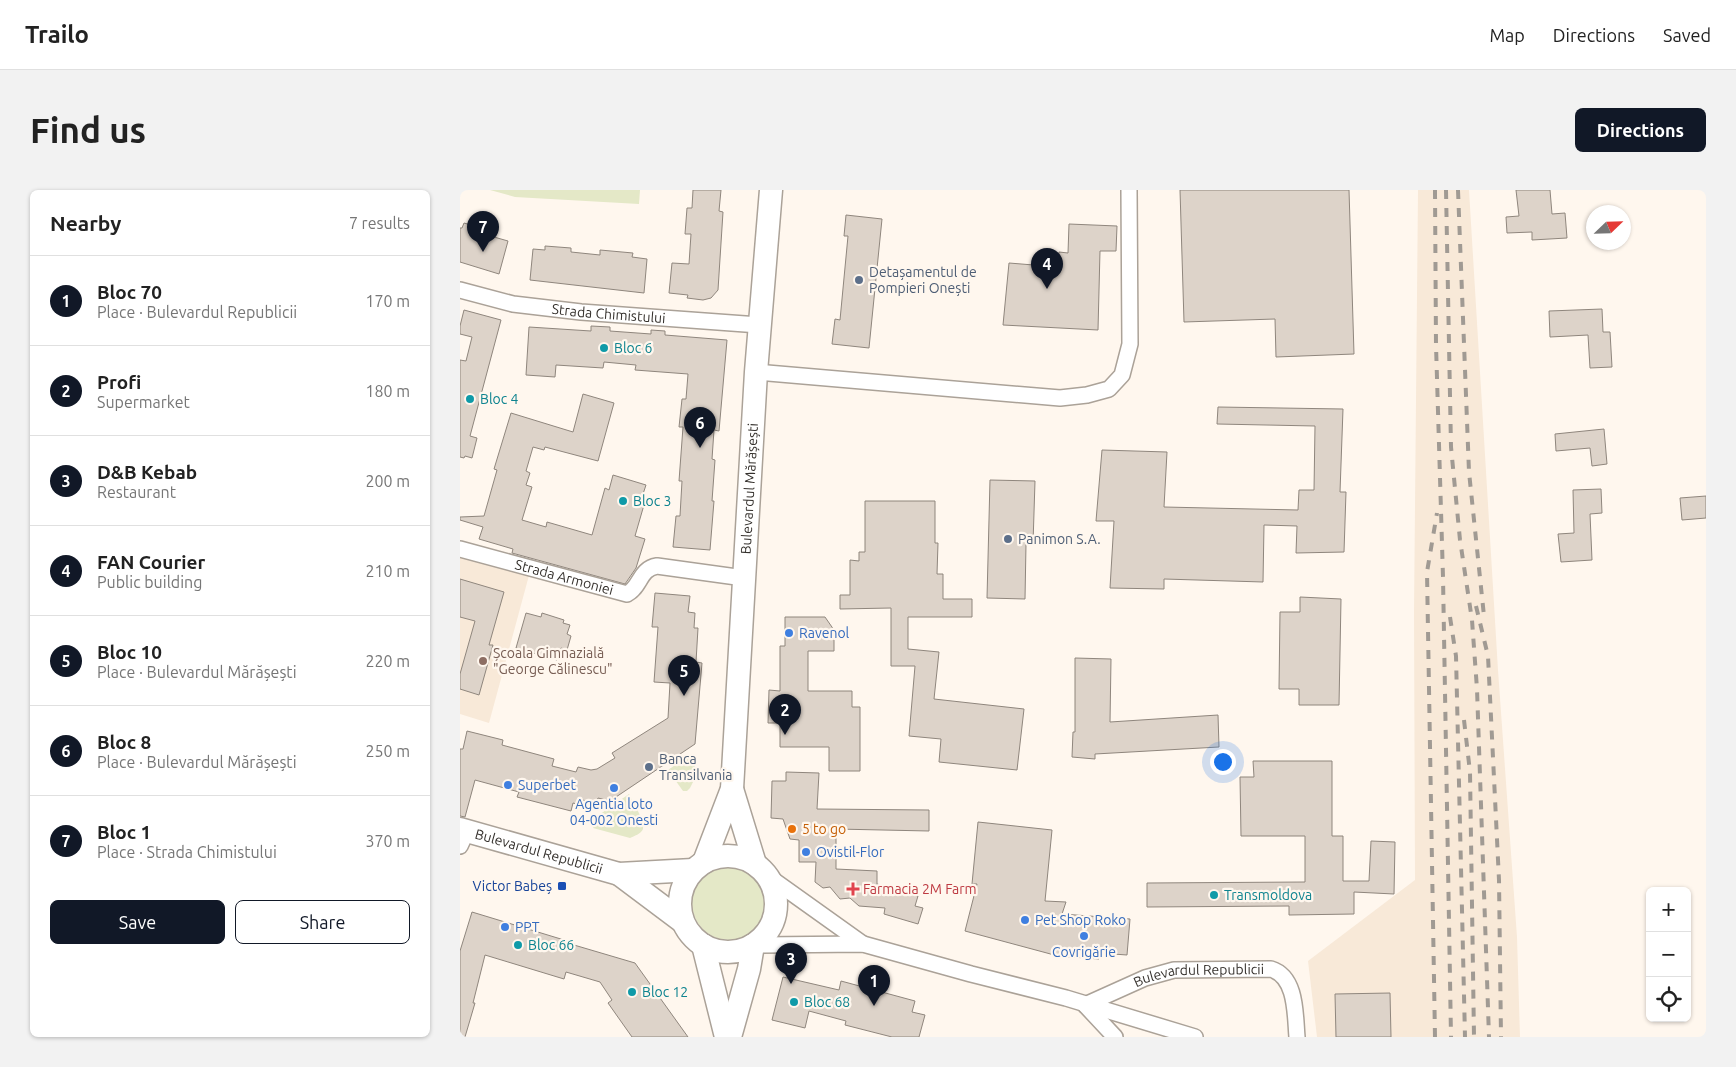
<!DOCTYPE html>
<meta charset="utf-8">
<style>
body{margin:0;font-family:Ubuntu,sans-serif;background:#f2f2f2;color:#222}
.controls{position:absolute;right:15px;bottom:15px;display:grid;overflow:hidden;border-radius:8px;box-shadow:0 1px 4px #0004}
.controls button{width:45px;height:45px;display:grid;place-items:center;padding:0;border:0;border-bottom:1px solid #e0e0e0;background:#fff;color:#222;font:25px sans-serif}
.compass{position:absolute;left:1126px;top:15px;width:45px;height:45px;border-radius:50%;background:#fff;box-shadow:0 1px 4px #0004;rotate:67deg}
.you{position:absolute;left:762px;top:571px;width:18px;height:18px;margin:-12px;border:4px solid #fff;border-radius:50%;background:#1a73e8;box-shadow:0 0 0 8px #1a73e833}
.badge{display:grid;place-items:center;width:32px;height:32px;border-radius:50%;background:#111827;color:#fff;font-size:16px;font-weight:700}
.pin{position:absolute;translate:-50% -41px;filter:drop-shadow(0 1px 2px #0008)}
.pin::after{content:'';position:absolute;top:26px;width:18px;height:15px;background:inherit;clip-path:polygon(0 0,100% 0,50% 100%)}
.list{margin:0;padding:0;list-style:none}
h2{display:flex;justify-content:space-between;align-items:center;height:65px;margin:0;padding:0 20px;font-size:21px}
h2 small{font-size:16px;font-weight:400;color:#767676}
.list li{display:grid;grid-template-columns:32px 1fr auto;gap:15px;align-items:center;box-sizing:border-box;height:90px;padding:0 20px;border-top:1px solid #e0e0e0}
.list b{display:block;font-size:19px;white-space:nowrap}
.list p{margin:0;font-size:16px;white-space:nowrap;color:#767676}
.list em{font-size:16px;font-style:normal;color:#767676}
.actions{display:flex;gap:10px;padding:15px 20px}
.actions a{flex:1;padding:11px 0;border:1px solid #111827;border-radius:8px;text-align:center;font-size:18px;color:#111827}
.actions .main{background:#111827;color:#fff}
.icon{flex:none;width:28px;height:28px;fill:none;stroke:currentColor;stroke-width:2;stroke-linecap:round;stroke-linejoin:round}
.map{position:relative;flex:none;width:1246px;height:847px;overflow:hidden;border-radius:8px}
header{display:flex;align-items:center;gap:30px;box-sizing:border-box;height:70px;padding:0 25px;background:#fff;border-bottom:1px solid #e0e0e0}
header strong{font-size:24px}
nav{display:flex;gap:28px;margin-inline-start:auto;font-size:18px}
.intro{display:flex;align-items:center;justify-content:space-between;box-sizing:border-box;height:120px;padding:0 30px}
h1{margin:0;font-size:35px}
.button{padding:12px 22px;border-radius:8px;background:#111827;color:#fff;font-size:18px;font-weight:700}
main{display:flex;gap:30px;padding:0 30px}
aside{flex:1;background:#fff;border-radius:8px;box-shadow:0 1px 4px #0004}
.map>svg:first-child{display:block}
.built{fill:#f8e9d8}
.green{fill:#e4e8c7}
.building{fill:#ddd3c9;stroke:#8f867d}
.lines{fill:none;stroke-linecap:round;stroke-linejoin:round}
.minor-casing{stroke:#aba298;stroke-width:18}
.primary-casing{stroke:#aba298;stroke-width:25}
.minor{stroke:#fff;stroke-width:15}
.primary{stroke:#fff;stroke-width:22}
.rail{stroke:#a09a93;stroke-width:4;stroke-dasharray:9 9;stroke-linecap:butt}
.service-dot{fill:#5c6f8a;stroke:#fff7ee;stroke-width:2}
.culture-dot{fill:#0f9aa8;stroke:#fff7ee;stroke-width:2}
.shop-dot{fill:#3f7fe0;stroke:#fff7ee;stroke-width:2}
.education-dot{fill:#8d6e63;stroke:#fff7ee;stroke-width:2}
.food-dot{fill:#e8710a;stroke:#fff7ee;stroke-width:2}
.transit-dot{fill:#1a4fb4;stroke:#fff7ee;stroke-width:2}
.health-dot{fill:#e0444e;stroke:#fff7ee;stroke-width:2}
.labels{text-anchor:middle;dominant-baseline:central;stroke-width:4.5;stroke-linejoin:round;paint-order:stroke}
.service-label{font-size:14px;fill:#4e5e75;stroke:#fff7ee;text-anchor:start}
.street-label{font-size:14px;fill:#35312d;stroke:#fff7ee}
.culture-label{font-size:14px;fill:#0d838f;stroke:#fff7ee;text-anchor:start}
.shop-label{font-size:14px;fill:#366cbe;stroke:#fff7ee;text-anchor:start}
.education-label{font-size:14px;fill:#785e54;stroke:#fff7ee;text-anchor:start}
.food-label{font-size:14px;fill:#c56008;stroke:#fff7ee;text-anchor:start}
.transit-label{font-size:14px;fill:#164399;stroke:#fff7ee;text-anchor:end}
.health-label{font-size:14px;fill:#be3a42;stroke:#fff7ee;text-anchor:start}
</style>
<header>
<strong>Trailo</strong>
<nav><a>Map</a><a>Directions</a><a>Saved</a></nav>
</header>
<div class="intro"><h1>Find us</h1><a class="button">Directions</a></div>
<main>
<aside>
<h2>Nearby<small>7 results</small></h2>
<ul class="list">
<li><span class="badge">1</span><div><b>Bloc 70</b><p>Place · Bulevardul Republicii</p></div><em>170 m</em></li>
<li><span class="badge">2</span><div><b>Profi</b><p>Supermarket</p></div><em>180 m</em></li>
<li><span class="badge">3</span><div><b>D&amp;B Kebab</b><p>Restaurant</p></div><em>200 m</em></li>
<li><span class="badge">4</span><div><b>FAN Courier</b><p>Public building</p></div><em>210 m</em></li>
<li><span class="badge">5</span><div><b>Bloc 10</b><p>Place · Bulevardul Mărășești</p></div><em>220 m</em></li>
<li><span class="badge">6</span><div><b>Bloc 8</b><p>Place · Bulevardul Mărășești</p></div><em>250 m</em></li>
<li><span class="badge">7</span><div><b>Bloc 1</b><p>Place · Strada Chimistului</p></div><em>370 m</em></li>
</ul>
<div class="actions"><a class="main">Save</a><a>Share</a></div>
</aside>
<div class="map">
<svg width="1246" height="847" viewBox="0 0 1246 847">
<rect width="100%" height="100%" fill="#fff7ee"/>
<!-- built -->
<g class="built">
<path d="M 958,0 L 1009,0 L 1038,480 L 1057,747 L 1060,847 L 857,847 L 848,771 L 955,690 L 954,422 Z"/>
<path d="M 0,359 L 71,378 L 29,533 L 0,524 Z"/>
</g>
<!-- green -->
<g class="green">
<path d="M 30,0 L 180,0 L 179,14 L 55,7 Z"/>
<path d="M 228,568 L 234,574 L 237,584 L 230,598 L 227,601 L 223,601 L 208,580 L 224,569 Z"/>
<path d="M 169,604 C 173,612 185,631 183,639 C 181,644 174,646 170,648 L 133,638 L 136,627 Z"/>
<circle cx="269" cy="713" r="37"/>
</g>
<!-- building -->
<g class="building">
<path d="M 233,0 L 261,0 L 259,21 L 263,22 L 258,100 L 251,108 L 243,110 L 227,108 L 228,105 L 209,103 L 212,73 L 229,74 L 231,44 L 225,44 L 227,18 L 232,18 Z"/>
<path d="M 720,0 L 889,0 L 894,164 L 816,167 L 815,129 L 724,132 Z"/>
<path d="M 1056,0 L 1090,0 L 1092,24 L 1105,23 L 1107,48 L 1072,50 L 1072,42 L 1047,43 L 1046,27 L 1059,26 Z"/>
<path d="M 386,25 L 422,29 L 409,158 L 372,154 L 375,129 L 380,130 L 388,46 L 384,46 Z"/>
<path d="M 4,33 L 35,42 L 34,47 L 48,51 L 39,84 L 0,72 L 0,38 L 2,38 Z"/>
<path d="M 609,34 L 657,36 L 656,61 L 640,61 L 638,140 L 543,135 L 549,73 L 598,77 L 599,62 L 608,63 Z"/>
<path d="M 85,56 L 111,58 L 111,62 L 140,65 L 140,60 L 173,63 L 172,67 L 187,69 L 184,103 L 70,90 L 73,59 L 85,60 Z"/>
<path d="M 1142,119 L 1143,142 L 1150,142 L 1152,177 L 1130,178 L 1128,145 L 1090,147 L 1089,121 Z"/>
<path d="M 4,120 L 41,130 L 10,246 L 17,248 L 12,268 L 5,266 L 4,268 L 0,267 L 0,170 L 6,171 L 12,147 L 0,144 L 0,136 Z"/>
<path d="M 131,136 L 150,137 L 150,141 L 191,144 L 191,140 L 205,141 L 205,145 L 267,150 L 259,241 L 254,240 L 252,269 L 255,270 L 252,311 L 254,311 L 250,360 L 213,357 L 216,326 L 220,326 L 222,291 L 219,291 L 223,237 L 219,237 L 222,209 L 226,209 L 228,184 L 175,180 L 176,175 L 144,172 L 143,178 L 96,175 L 95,187 L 66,185 L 69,137 L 131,141 Z"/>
<path d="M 123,204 L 154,213 L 138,271 L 85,257 L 84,260 L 73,257 L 66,281 L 70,283 L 66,295 L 72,297 L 62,330 L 86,337 L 87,332 L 132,345 L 145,298 L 149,300 L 153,285 L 186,295 L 182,307 L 186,308 L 175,346 L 185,349 L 176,378 L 165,394 L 52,363 L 53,359 L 19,349 L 23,337 L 0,330 L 0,327 L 24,326 L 37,280 L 34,279 L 51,223 L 113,242 Z"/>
<path d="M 758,217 L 883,219 L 880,302 L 886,302 L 884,362 L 836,363 L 837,336 L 804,335 L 803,392 L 704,389 L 704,399 L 650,398 L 654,331 L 636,331 L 642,260 L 707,262 L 704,317 L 838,320 L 839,300 L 854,300 L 855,236 L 757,234 Z"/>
<path d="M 1144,239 L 1147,274 L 1132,276 L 1130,258 L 1096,261 L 1095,244 Z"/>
<path d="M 530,290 L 575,291 L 573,354 L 566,354 L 565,409 L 527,408 Z"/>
<path d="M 1141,299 L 1142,323 L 1130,324 L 1132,370 L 1101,372 L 1098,344 L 1114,343 L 1113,300 Z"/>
<path d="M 1246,306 L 1246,328 L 1222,330 L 1220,308 Z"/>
<path d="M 405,311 L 475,311 L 475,353 L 478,353 L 477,384 L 483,384 L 483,409 L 512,409 L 512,427 L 448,427 L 448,459 L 479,462 L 474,509 L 564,519 L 557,580 L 479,572 L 481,549 L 449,546 L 455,476 L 431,476 L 431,418 L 380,419 L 380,405 L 390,405 L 390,370 L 399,371 L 399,362 L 405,362 Z"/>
<path d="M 0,389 L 44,402 L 29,455 L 33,455 L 19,505 L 0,499 L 0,484 L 15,431 L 0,427 Z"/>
<path d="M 195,403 L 230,406 L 228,422 L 235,423 L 234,438 L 238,438 L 236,472 L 242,473 L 235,554 L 150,611 L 138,608 L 136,613 L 122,610 L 120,615 L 113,613 L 111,621 L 57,607 L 59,602 L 15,590 L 5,627 L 0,626 L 0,559 L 3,559 L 7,541 L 43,550 L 42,555 L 94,569 L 92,576 L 116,582 L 118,577 L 131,580 L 137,579 L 155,568 L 152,563 L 208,528 L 210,493 L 194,492 L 198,437 L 192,437 Z"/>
<path d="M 840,407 L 881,409 L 879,515 L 839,515 L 839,499 L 819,499 L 820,422 L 840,422 Z"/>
<path d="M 66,423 L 81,427 L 82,423 L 104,430 L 103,433 L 110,435 L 107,444 L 111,446 L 107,460 L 101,458 L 97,470 L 56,458 Z"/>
<path d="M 325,427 L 365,427 L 374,440 L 374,461 L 348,461 L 348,501 L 392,501 L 392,517 L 400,517 L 400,581 L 369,581 L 369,557 L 320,557 L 320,533 L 308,533 L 309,500 L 320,501 L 320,456 L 325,456 Z"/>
<path d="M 615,468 L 651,469 L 650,532 L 758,525 L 759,557 L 635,564 L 635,569 L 612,567 L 613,542 L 615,542 Z"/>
<path d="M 793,571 L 872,571 L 872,646 L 883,646 L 883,691 L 909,691 L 911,651 L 935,652 L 934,704 L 894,702 L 894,724 L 829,725 L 829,716 L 687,717 L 687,693 L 845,692 L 845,646 L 781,646 L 780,587 L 794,587 Z"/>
<path d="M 326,582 L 359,583 L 357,619 L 469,620 L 469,641 L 376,639 L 376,679 L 417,681 L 417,694 L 458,706 L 455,716 L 463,718 L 458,734 L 424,724 L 425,718 L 399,716 L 390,708 L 380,709 L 370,697 L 363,698 L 355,692 L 356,672 L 339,672 L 339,650 L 330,649 L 323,629 L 311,628 L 312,591 L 326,591 Z"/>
<path d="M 518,632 L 592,640 L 585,711 L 606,712 L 602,724 L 670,729 L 667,765 L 639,763 L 639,769 L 598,766 L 505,741 L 517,694 L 512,694 Z"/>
<path d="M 12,722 L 114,753 L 114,755 L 175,773 L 228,847 L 172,847 L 148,813 L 152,810 L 140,792 L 106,782 L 104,789 L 25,765 L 13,813 L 15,813 L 5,847 L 0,847 L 0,761 Z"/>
<path d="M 323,787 L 379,800 L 381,791 L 455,811 L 452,822 L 465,825 L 459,847 L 432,847 L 385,835 L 386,831 L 349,821 L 345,838 L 312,830 Z"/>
<path d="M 930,803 L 931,847 L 876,847 L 875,804 Z"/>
</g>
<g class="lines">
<defs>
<g id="minor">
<path id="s1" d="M 0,100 L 53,114 L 121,122 L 299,135"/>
<path d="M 296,182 L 600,208 L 627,205 L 649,199 L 662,185 L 670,154 L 669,0"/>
<path id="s2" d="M 0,359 L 167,404 C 181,397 179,379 197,376 L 284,388"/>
<path d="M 0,656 L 7,641"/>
<path d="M 305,684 L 403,754"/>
<path d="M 293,755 L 403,754 L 511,784 L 606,808 L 735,847"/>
<path id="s3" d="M 625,815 L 685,788 L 714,780 L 811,779 C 837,787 835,825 837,847"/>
<path d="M 626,816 L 655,847"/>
</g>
<g id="primary">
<path d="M 272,599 L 295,674"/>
<path id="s4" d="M 0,639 L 159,684 L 233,680"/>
<circle cx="268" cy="714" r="48"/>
<path id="s5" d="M 244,672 L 272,599 L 296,182 L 311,0"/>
<path d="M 159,684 L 223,732"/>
<path d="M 243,755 L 266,847"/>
<path d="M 270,847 L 289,779 L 293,755"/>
</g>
</defs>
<!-- minor casing -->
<use href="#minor" class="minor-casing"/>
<!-- primary casing -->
<use href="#primary" class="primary-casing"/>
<!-- minor -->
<use href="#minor" class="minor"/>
<!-- primary -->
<use href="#primary" class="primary"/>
<!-- rail -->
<g class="rail">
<path d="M 975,0 L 976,155 L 983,387 L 991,847"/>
<path d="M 986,0 L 991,257 L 1000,350 L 1012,430 L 1017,499 L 1029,847"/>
<path d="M 998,0 L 1009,282 L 1024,426"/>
<path d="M 1016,416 L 1028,466 L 1039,690 L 1041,847"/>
<path d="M 990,427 L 996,466 L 1005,847"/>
<path d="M 1004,530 L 1010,582 L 1014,847"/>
<path d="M 975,847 L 967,382 L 977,323"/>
</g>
</g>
<!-- markers -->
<g class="service-dot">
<circle cx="399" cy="90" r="5"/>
<circle cx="548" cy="349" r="5"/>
<circle cx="189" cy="577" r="5"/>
</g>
<g class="culture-dot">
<circle cx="144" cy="158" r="5"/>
<circle cx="10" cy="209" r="5"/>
<circle cx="163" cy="311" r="5"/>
<circle cx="754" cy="705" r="5"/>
<circle cx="58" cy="755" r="5"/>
<circle cx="172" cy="802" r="5"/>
<circle cx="334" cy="812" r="5"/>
</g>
<g class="shop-dot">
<circle cx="329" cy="443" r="5"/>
<circle cx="48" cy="595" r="5"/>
<circle cx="154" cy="598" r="5"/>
<circle cx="346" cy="662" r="5"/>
<circle cx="565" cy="730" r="5"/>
<circle cx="45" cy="737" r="5"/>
<circle cx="624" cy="746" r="5"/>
</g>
<circle class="education-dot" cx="23" cy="471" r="5"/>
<circle class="food-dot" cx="332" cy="639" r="5"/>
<rect class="transit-dot" x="97" y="691" width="10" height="10" rx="2.5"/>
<path class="health-dot" d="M390.5 691.5h5v5h5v5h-5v5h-5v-5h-5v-5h5z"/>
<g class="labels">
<!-- service labels -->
<g class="service-label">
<text x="409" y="82">Detașamentul de<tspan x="409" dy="16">Pompieri Onești</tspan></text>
<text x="558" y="349">Panimon S.A.</text>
<text x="199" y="569">Banca<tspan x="199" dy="16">Transilvania</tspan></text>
</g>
<!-- street labels -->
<g class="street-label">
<text stroke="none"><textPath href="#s1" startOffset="151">Strada Chimistului</textPath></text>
<text stroke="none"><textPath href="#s5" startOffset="379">Bulevardul Mărășești</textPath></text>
<text stroke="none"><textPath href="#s2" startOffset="108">Strada Armoniei</textPath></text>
<text stroke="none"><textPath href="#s4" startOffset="82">Bulevardul Republicii</textPath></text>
<text stroke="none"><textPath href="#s3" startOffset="120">Bulevardul Republicii</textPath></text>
</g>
<!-- culture labels -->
<g class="culture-label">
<text x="154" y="158">Bloc 6</text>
<text x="20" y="209">Bloc 4</text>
<text x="173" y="311">Bloc 3</text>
<text x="764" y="705">Transmoldova</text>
<text x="68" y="755">Bloc 66</text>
<text x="182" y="802">Bloc 12</text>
<text x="344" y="812">Bloc 68</text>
</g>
<!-- shop labels -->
<g class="shop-label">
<text x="339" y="443">Ravenol</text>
<text x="58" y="595">Superbet</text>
<text x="154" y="614" text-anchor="middle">Agentia loto<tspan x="154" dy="16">04-002 Onesti</tspan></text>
<text x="356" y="662">Ovistil-Flor</text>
<text x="575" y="730">Pet Shop Roko</text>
<text x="55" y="737">PPT</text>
<text x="624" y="762" text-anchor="middle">Covrigărie</text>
</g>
<!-- education labels -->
<g class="education-label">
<text x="33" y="463">Școala Gimnazială<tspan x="33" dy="16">"George Călinescu"</tspan></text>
</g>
<!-- food labels -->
<g class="food-label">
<text x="342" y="639">5 to go</text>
</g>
<!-- transit labels -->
<g class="transit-label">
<text x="92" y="696">Victor Babeș</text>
</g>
<!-- health labels -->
<g class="health-label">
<text x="403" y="699">Farmacia 2M Farm</text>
</g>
</g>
</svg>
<div class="controls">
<button>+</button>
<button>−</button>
<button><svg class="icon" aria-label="locate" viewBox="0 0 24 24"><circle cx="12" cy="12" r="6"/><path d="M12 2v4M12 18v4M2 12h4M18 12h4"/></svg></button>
</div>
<svg class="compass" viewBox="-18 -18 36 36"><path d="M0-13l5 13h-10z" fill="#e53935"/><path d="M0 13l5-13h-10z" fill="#767676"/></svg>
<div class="you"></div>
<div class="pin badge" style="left:414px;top:816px">1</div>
<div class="pin badge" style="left:325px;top:545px">2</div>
<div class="pin badge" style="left:331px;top:794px">3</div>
<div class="pin badge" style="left:587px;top:99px">4</div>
<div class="pin badge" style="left:224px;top:506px">5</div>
<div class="pin badge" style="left:240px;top:258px">6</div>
<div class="pin badge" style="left:23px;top:62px">7</div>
</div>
</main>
